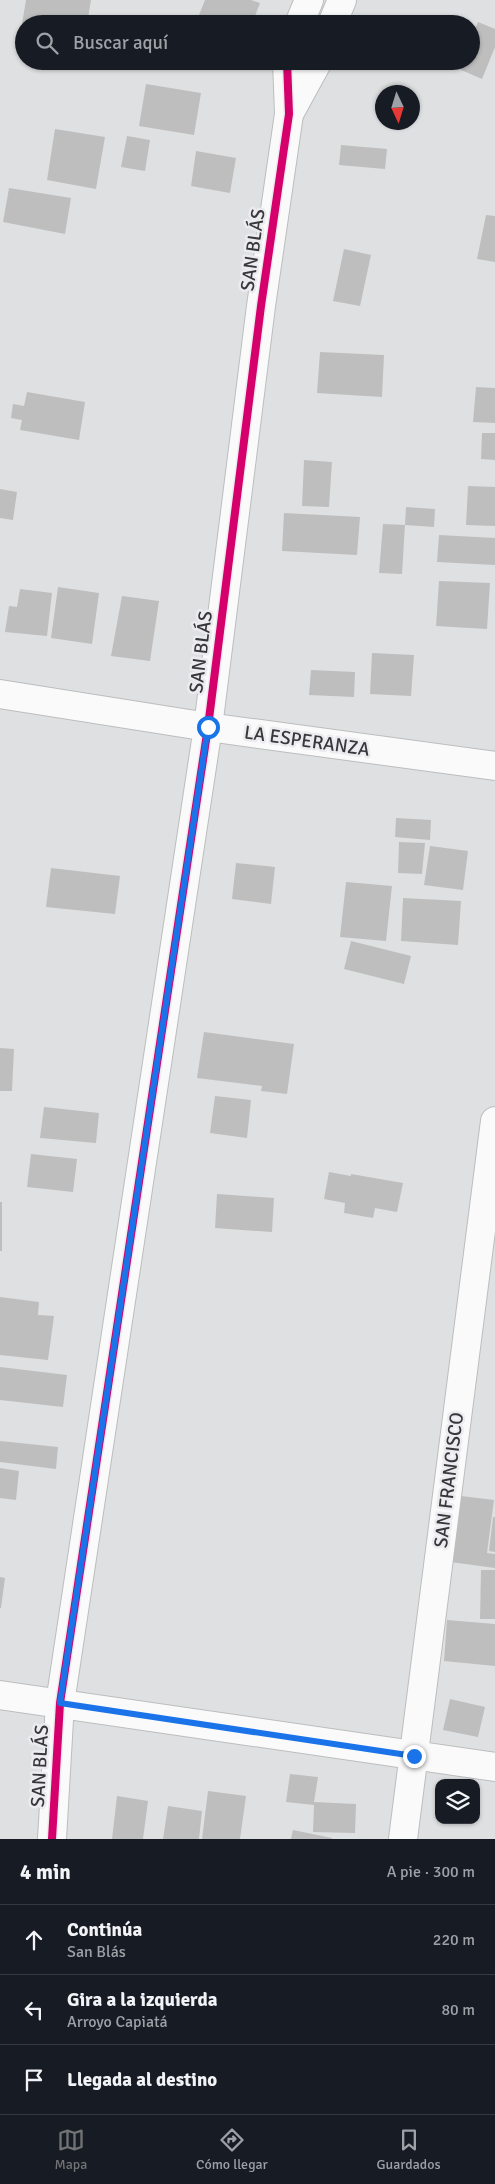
<!DOCTYPE html>
<html lang="es">
<meta charset="utf-8">
<style>
body{margin:0;font-family:Signika,sans-serif;background:#20242c;color:#f1f3f6}
.controls{position:absolute;right:15px;bottom:15px;display:grid;overflow:hidden;border-radius:10px;box-shadow:0 1px 4px #0004}
.controls button{width:45px;height:45px;display:grid;place-items:center;padding:0;border:0;border-bottom:1px solid #363941;background:#171b24;color:#f1f3f6;font:25px sans-serif}
.compass{position:absolute;left:375px;top:85px;width:45px;height:45px;border-radius:50%;background:#171b24;box-shadow:0 1px 4px #0004;rotate:176deg}
.stop{position:absolute;width:15px;height:15px;margin:-11px;border:4px solid #1a73e8;border-radius:50%;background:#fff}
.stop.end{background:#1a73e8;border-color:#fff;box-shadow:0 1px 5px #0008}
.list{margin:0;padding:0;list-style:none}
h2{display:flex;justify-content:space-between;align-items:center;height:65px;margin:0;padding:0 20px;font-size:21px}
h2 small{font-size:16px;font-weight:400;color:#9ea1a6}
.list li{display:grid;grid-template-columns:32px 1fr auto;gap:15px;align-items:center;box-sizing:border-box;height:70px;padding:0 20px;border-top:1px solid #363941}
.list b{display:block;font-size:19px;white-space:nowrap}
.list p{margin:0;font-size:16px;white-space:nowrap;color:#9ea1a6}
.list em{font-size:16px;font-style:normal;color:#9ea1a6}
.icon{flex:none;width:28px;height:28px;fill:none;stroke:currentColor;stroke-width:2;stroke-linecap:round;stroke-linejoin:round}
.map{position:relative;flex:none;width:495px;height:1839px;overflow:hidden}
.search{position:absolute;background:#171b24;box-shadow:0 1px 4px #0004;left:15px;right:15px;top:15px;height:55px;display:flex;align-items:center;gap:12px;box-sizing:border-box;padding:0 18px;border-radius:28px;color:#9ea1a6;font-size:19px}
.sheet{height:275px;background:#171b24}
nav{display:flex;justify-content:space-around;align-items:center;box-sizing:border-box;height:70px;border-top:1px solid #363941;background:#171b24;font-size:14px;color:#9ea1a6}
nav a{display:grid;justify-items:center;gap:2px}
nav .on{color:#727374}
.map>svg:first-child{display:block}
.building{fill:#bfbebe}
.lines{fill:none;stroke-linecap:round;stroke-linejoin:round}
.minor-casing{stroke:#bcbdbe;stroke-width:30}
.tertiary-casing{stroke:#bcbdbe;stroke-width:30}
.minor{stroke:#fafafa;stroke-width:28}
.tertiary{stroke:#fafafa;stroke-width:28}
.cycleway-casing{stroke:#ececf0;stroke-width:11}
.cycleway{stroke:#d6006c;stroke-width:8}
.route{stroke:#1a73e8;stroke-width:6}
.labels{text-anchor:middle;dominant-baseline:central;stroke-width:5;stroke-linejoin:round;paint-order:stroke}
.street-label{font-size:19px;fill:#38383a;stroke:#ececf0}
</style>
<div class="map">
<svg width="495" height="1839" viewBox="0 0 495 1839">
<rect width="100%" height="100%" fill="#dfe0e1"/>
<!-- building -->
<g class="building">
<path d="M 26,0 L 91,0 L 87,24 L 22,24 Z"/>
<path d="M 205,0 L 251,0 L 260,3 L 252,24 L 207,24 L 197,20 Z"/>
<path d="M 478,22 L 495,29 L 495,47 L 482,79 L 459,69 L 462,61 L 471,61 L 471,38 Z"/>
<path d="M 146,84 L 201,93 L 194,135 L 139,126 Z"/>
<path d="M 55,129 L 105,137 L 96,189 L 47,180 Z"/>
<path d="M 127,136 L 150,140 L 145,171 L 121,167 Z"/>
<path d="M 341,145 L 387,149 L 385,169 L 339,165 Z"/>
<path d="M 196,151 L 236,158 L 230,193 L 191,186 Z"/>
<path d="M 9,188 L 71,198 L 65,234 L 3,222 Z"/>
<path d="M 486,215 L 495,216 L 495,262 L 477,259 Z"/>
<path d="M 344,249 L 371,255 L 360,306 L 333,301 Z"/>
<path d="M 320,352 L 384,355 L 382,397 L 317,393 Z"/>
<path d="M 476,387 L 495,388 L 495,423 L 473,422 Z"/>
<path d="M 27,392 L 85,402 L 79,440 L 20,430 L 22,420 L 11,418 L 13,404 L 24,406 Z"/>
<path d="M 482,433 L 495,433 L 495,460 L 481,459 Z"/>
<path d="M 304,460 L 332,462 L 329,507 L 302,506 Z"/>
<path d="M 468,486 L 495,487 L 495,526 L 466,525 Z"/>
<path d="M 0,489 L 17,492 L 13,520 L 0,518 Z"/>
<path d="M 406,507 L 435,509 L 434,527 L 405,525 Z"/>
<path d="M 284,513 L 360,517 L 357,555 L 282,551 Z"/>
<path d="M 383,524 L 405,525 L 402,574 L 379,573 Z"/>
<path d="M 439,535 L 495,538 L 495,565 L 437,562 Z"/>
<path d="M 439,581 L 490,583 L 487,629 L 436,626 Z"/>
<path d="M 58,587 L 99,593 L 92,644 L 51,638 Z"/>
<path d="M 20,589 L 52,593 L 47,636 L 5,632 L 9,606 L 17,607 Z"/>
<path d="M 122,596 L 159,601 L 150,661 L 111,656 Z"/>
<path d="M 372,653 L 414,655 L 411,696 L 370,694 Z"/>
<path d="M 311,670 L 355,672 L 354,697 L 309,695 Z"/>
<path d="M 396,818 L 431,820 L 430,840 L 395,837 Z"/>
<path d="M 399,842 L 425,843 L 422,874 L 398,873 Z"/>
<path d="M 430,846 L 468,851 L 463,890 L 424,885 Z"/>
<path d="M 236,863 L 275,867 L 271,904 L 232,899 Z"/>
<path d="M 51,868 L 120,876 L 115,914 L 46,907 Z"/>
<path d="M 346,882 L 392,886 L 386,941 L 340,937 Z"/>
<path d="M 403,898 L 461,901 L 458,945 L 401,941 Z"/>
<path d="M 351,941 L 411,956 L 404,984 L 344,969 Z"/>
<path d="M 204,1032 L 294,1044 L 287,1094 L 261,1091 L 262,1086 L 197,1078 Z"/>
<path d="M 0,1048 L 14,1049 L 12,1091 L 0,1091 Z"/>
<path d="M 215,1096 L 251,1100 L 247,1138 L 210,1133 Z"/>
<path d="M 44,1107 L 99,1113 L 96,1143 L 40,1138 Z"/>
<path d="M 31,1154 L 77,1159 L 73,1192 L 27,1187 Z"/>
<path d="M 329,1172 L 351,1176 L 351,1174 L 403,1183 L 397,1212 L 375,1208 L 373,1218 L 344,1213 L 345,1203 L 324,1199 Z"/>
<path d="M 217,1194 L 274,1198 L 272,1232 L 215,1228 Z"/>
<rect x="0" y="1202" width="2" height="49"/>
<path d="M 0,1297 L 39,1302 L 38,1315 L 54,1316 L 48,1360 L 0,1355 Z"/>
<path d="M 0,1367 L 67,1375 L 63,1407 L 0,1400 Z"/>
<path d="M 0,1441 L 58,1447 L 56,1469 L 0,1462 Z"/>
<path d="M 0,1468 L 19,1471 L 16,1500 L 0,1498 Z"/>
<path d="M 453,1495 L 494,1500 L 487,1553 L 495,1554 L 495,1568 L 443,1561 Z"/>
<path d="M 493,1517 L 495,1517 L 495,1552 L 489,1551 Z"/>
<path d="M 481,1570 L 495,1570 L 495,1619 L 480,1619 Z"/>
<path d="M 0,1577 L 5,1578 L 1,1608 L 0,1608 Z"/>
<path d="M 447,1620 L 495,1624 L 495,1666 L 444,1661 Z"/>
<path d="M 450,1699 L 485,1707 L 478,1737 L 443,1730 Z"/>
<path d="M 290,1774 L 318,1777 L 314,1802 L 356,1804 L 355,1833 L 313,1832 L 314,1805 L 286,1802 Z"/>
<path d="M 208,1791 L 246,1796 L 240,1839 L 202,1839 Z"/>
<path d="M 117,1796 L 148,1801 L 143,1839 L 112,1839 Z"/>
<path d="M 168,1806 L 202,1811 L 199,1839 L 163,1839 Z"/>
<path d="M 293,1830 L 332,1838 L 332,1839 L 291,1839 Z"/>
</g>
<g class="lines">
<defs>
<g id="minor">
<path d="M 299,24 L 309,0"/>
<path d="M 332,24 L 342,0"/>
<path d="M 289,114 L 318,61"/>
<path d="M 52,1839 L 60,1703 L 208,727 L 261,306 L 289,114 L 287,61"/>
<path d="M 403,1839 L 495,1121"/>
</g>
<g id="tertiary">
<path d="M 0,694 L 208,727 L 495,766"/>
<path d="M 0,1695 L 495,1767"/>
</g>
</defs>
<!-- minor casing -->
<use href="#minor" class="minor-casing"/>
<!-- tertiary casing -->
<use href="#tertiary" class="tertiary-casing"/>
<!-- minor -->
<use href="#minor" class="minor"/>
<!-- tertiary -->
<use href="#tertiary" class="tertiary"/>
<defs>
<path id="cycleway" d="M 52,1839 L 60,1703 L 208,727 L 261,306 L 289,114 L 287,61"/>
</defs>
<!-- cycleway casing -->
<use href="#cycleway" class="cycleway-casing"/>
<!-- cycleway -->
<use href="#cycleway" class="cycleway"/>
</g>
<g class="lines">
<!-- route -->
<path class="route" d="M 208,727 L 60,1703 L 414,1756"/>
</g>
<g class="labels">
<!-- street labels -->
<g class="street-label">
<text transform="translate(253 250) rotate(-82)">SAN BLÁS</text>
<text transform="translate(201 652) rotate(-83)">SAN BLÁS</text>
<text transform="translate(307 741) rotate(8)">LA ESPERANZA</text>
<text transform="translate(449 1480) rotate(-83)">SAN FRANCISCO</text>
<text transform="translate(40 1766) rotate(-87)">SAN BLÁS</text>
</g>
</g>
</svg>
<div class="controls">
<button><svg class="icon" aria-label="layers" viewBox="0 0 24 24"><path d="M12 4l9 5-9 5-9-5zM3 14l9 5 9-5"/></svg></button>
</div>
<svg class="compass" viewBox="-18 -18 36 36"><path d="M0-13l5 13h-10z" fill="#e53935"/><path d="M0 13l5-13h-10z" fill="#9ea1a6"/></svg>
<div class="stop" style="left:208px;top:727px"></div>
<div class="stop end" style="left:414px;top:1756px"></div>
<div class="search"><svg class="icon" aria-label="search" viewBox="0 0 24 24"><circle cx="10" cy="10" r="6"/><path d="M15 15l6 6"/></svg>Buscar aquí</div>
</div>
<section class="sheet">
<h2>4 min<small>A pie · 300 m</small></h2>
<ul class="list">
<li><svg class="icon" aria-label="ahead" viewBox="0 0 24 24"><path d="M12 20V5M6 11l6-6 6 6"/></svg><div><b>Continúa</b><p>San Blás</p></div><em>220 m</em></li>
<li><svg class="icon" aria-label="left" viewBox="0 0 24 24"><path d="M17 20v-9H6M10 6l-5 5 5 5"/></svg><div><b>Gira a la izquierda</b><p>Arroyo Capiatá</p></div><em>80 m</em></li>
<li><svg class="icon" aria-label="arrive" viewBox="0 0 24 24"><path d="M6 21V4h12l-3 4 3 4H6"/></svg><div><b>Llegada al destino</b></div></li>
</ul>
</section>
<nav>
<a class="on"><svg class="icon" aria-label="map" viewBox="0 0 24 24"><path d="M3 6l6-2 6 2 6-2v14l-6 2-6-2-6 2zM9 4v14M15 6v14"/></svg>Mapa</a>
<a><svg class="icon" aria-label="directions" viewBox="0 0 24 24"><path d="M12 3l9 9-9 9-9-9zM9 14v-3h6M13 9l2 2-2 2"/></svg>Cómo llegar</a>
<a><svg class="icon" aria-label="saved" viewBox="0 0 24 24"><path d="M7 4h10v16l-5-4-5 4z"/></svg>Guardados</a>
</nav>
